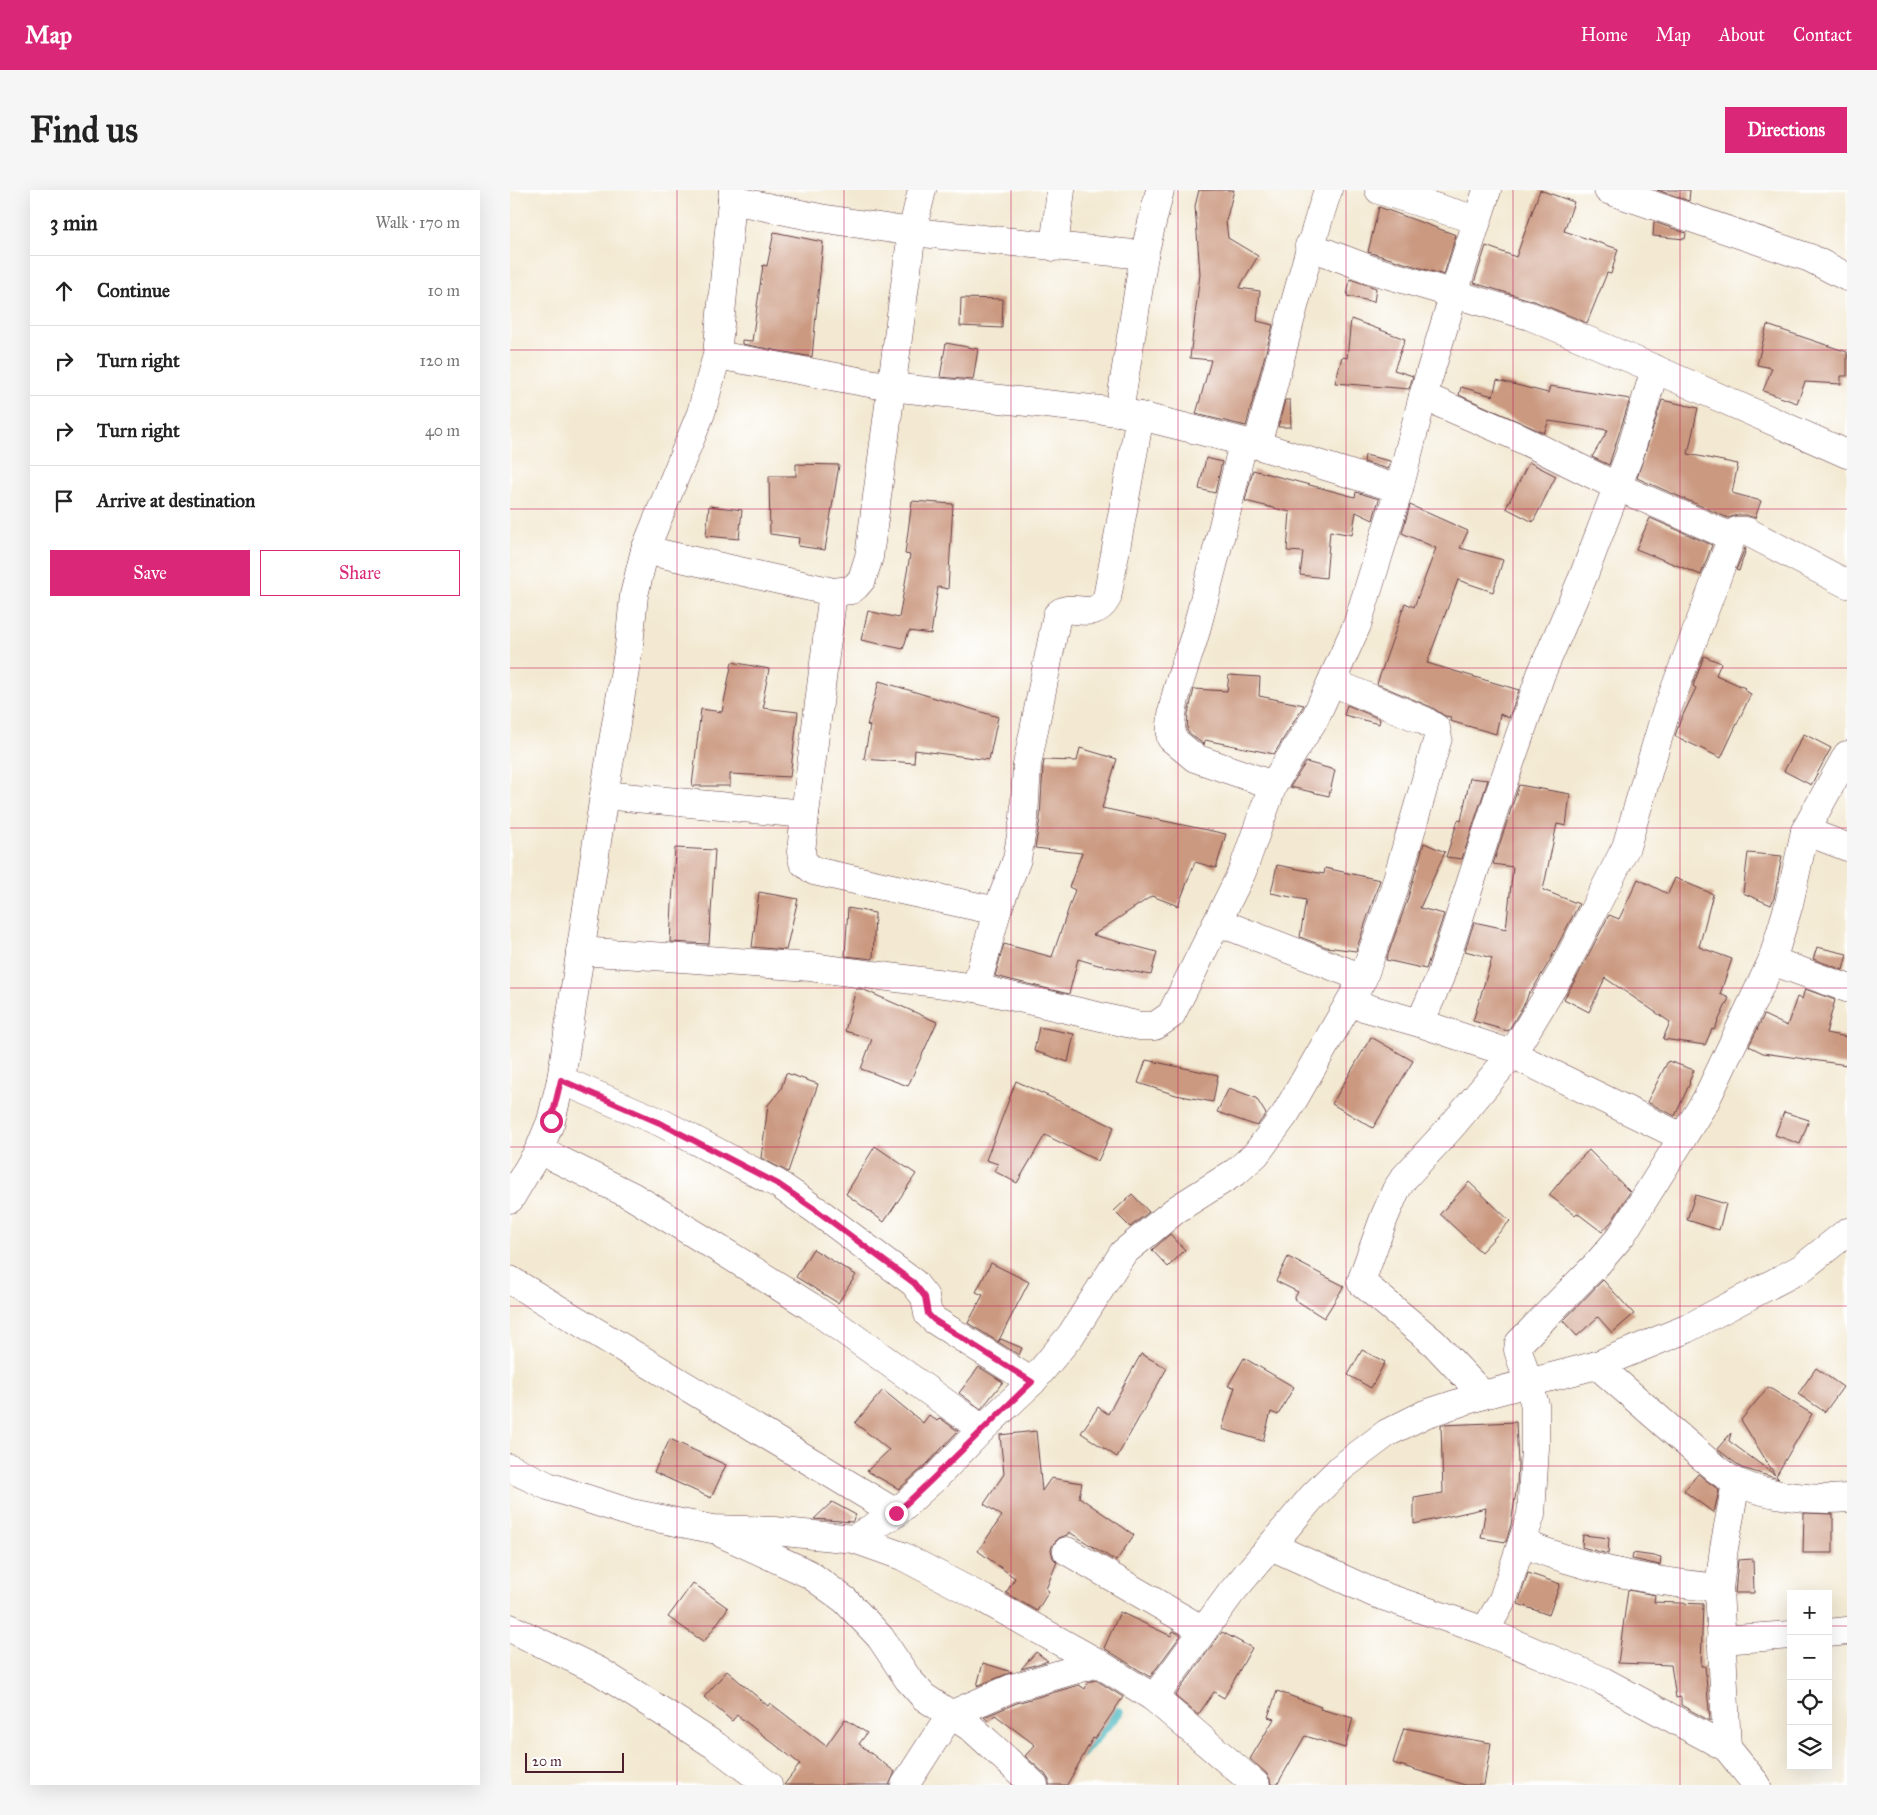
<!DOCTYPE html>
<meta charset="utf-8">
<style>
body{margin:0;font-family:"IM FELL Great Primer",serif;background:#f6f6f6;color:#222}
.controls{position:absolute;right:15px;bottom:15px;display:grid;overflow:hidden;border-radius:0px;box-shadow:0 5px 20px #0002}
.controls button{width:45px;height:45px;display:grid;place-items:center;padding:0;border:0;border-bottom:1px solid #e0e0e0;background:#fff;color:#222;font:25px sans-serif}
.scale{position:absolute;left:15px;bottom:12px;width:99px;box-sizing:border-box;padding-left:5px;border:2px solid #4a1f2b;border-top:0;font-size:14px;line-height:18px;white-space:nowrap;color:#4a1f2b;-webkit-text-stroke:4px #fff;paint-order:stroke}
.stop{position:absolute;width:15px;height:15px;margin:-11px;border:4px solid #db2777;border-radius:50%;background:#fff}
.stop.end{background:#db2777;border-color:#fff;box-shadow:0 1px 5px #0008}
.list{margin:0;padding:0;list-style:none}
h2{display:flex;justify-content:space-between;align-items:center;height:65px;margin:0;padding:0 20px;font-size:21px}
h2 small{font-size:16px;font-weight:400;color:#767676}
.list li{display:grid;grid-template-columns:32px 1fr auto;gap:15px;align-items:center;box-sizing:border-box;height:70px;padding:0 20px;border-top:1px solid #e0e0e0}
.list b{display:block;font-size:19px;white-space:nowrap}
.list em{font-size:16px;font-style:normal;color:#767676}
.actions{display:flex;gap:10px;padding:15px 20px}
.actions a{flex:1;padding:11px 0;border:1px solid #db2777;border-radius:0px;text-align:center;font-size:18px;color:#db2777}
.actions .main{background:#db2777;color:#fff}
.icon{flex:none;width:28px;height:28px;fill:none;stroke:currentColor;stroke-width:2;stroke-linecap:round;stroke-linejoin:round}
.map{position:relative;flex:none;width:1337px;height:1595px;overflow:hidden;border-radius:0px}
header{display:flex;align-items:center;gap:30px;box-sizing:border-box;height:70px;padding:0 25px;background:#db2777;color:#fff}
header strong{font-size:24px}
nav{display:flex;gap:28px;margin-inline-start:auto;font-size:18px}
.intro{display:flex;align-items:center;justify-content:space-between;box-sizing:border-box;height:120px;padding:0 30px}
h1{margin:0;font-size:35px}
.button{padding:12px 22px;border-radius:0px;background:#db2777;color:#fff;font-size:18px;font-weight:700}
main{display:flex;gap:30px;padding:0 30px}
aside{flex:1;background:#fff;border-radius:0px;box-shadow:0 5px 20px #0002}
.map>svg:first-child{display:block}
.lines{fill:none;stroke-linecap:round;stroke-linejoin:round}
.stream{stroke:#48b7c0;stroke-width:10}
.building{fill:#cb9980}
.street-casing{stroke:#633d44;stroke-width:29}
.street{stroke:#fff;stroke-width:28}
.route{stroke:#db2777;stroke-width:6}
.grid{fill:none;stroke:#c2185b;stroke-width:1;stroke-opacity:0.55}
</style>
<header>
<strong>Map</strong>
<nav><a>Home</a><a>Map</a><a>About</a><a>Contact</a></nav>
</header>
<div class="intro"><h1>Find us</h1><a class="button">Directions</a></div>
<main>
<aside>
<h2>3 min<small>Walk · 170 m</small></h2>
<ul class="list">
<li><svg class="icon" aria-label="ahead" viewBox="0 0 24 24"><path d="M12 20V5M6 11l6-6 6 6"/></svg><div><b>Continue</b></div><em>10 m</em></li>
<li><svg class="icon" aria-label="right" viewBox="0 0 24 24"><path d="M7 20v-9h11M14 6l5 5-5 5"/></svg><div><b>Turn right</b></div><em>120 m</em></li>
<li><svg class="icon" aria-label="right" viewBox="0 0 24 24"><path d="M7 20v-9h11M14 6l5 5-5 5"/></svg><div><b>Turn right</b></div><em>40 m</em></li>
<li><svg class="icon" aria-label="arrive" viewBox="0 0 24 24"><path d="M6 21V4h12l-3 4 3 4H6"/></svg><div><b>Arrive at destination</b></div></li>
</ul>
<div class="actions"><a class="main">Save</a><a>Share</a></div>
</aside>
<div class="map">
<svg width="1337" height="1595" viewBox="0 0 1337 1595">
<rect width="100%" height="100%" fill="#fff"/>
<filter id="ink" filterUnits="userSpaceOnUse"><feTurbulence type="fractalNoise" baseFrequency=".02" numOctaves="2"/><feDisplacementMap in="SourceGraphic" scale="10" xChannelSelector="R" yChannelSelector="G"/><feConvolveMatrix kernelMatrix="1 2 1 2 8 2 1 2 1" color-interpolation-filters="sRGB"/></filter>
<filter id="wash" filterUnits="userSpaceOnUse"><feTurbulence type="fractalNoise" baseFrequency=".0096" numOctaves="4" result="noise"/><feDisplacementMap in="SourceGraphic" scale="20" xChannelSelector="R" yChannelSelector="G"/><feGaussianBlur stdDeviation="1.12" result="paint"/><feColorMatrix in="noise" values="0 0 0 0 0 0 0 0 0 0 0 0 0 0 0 0 0 1.4 0 .05"/><feComposite in="paint" operator="in"/></filter>
<g filter="url(#wash)">
<rect width="100%" height="100%" fill="#f3e9d2"/>
<g class="lines">
<!-- stream -->
<path class="stream" d="M 571,1564 L 609,1522"/>
</g>
<g id="blocks">
<!-- building -->
<g class="building">
<path d="M 689,0 L 724,0 L 716,31 L 718,48 L 748,66 L 729,98 L 750,101 L 747,131 L 763,135 L 736,236 L 686,224 L 701,170 L 680,168 L 690,84 L 685,16 Z"/>
<path d="M 1030,0 L 1064,12 L 1054,41 L 1108,59 L 1101,84 L 1097,83 L 1077,133 L 1024,111 L 964,93 L 976,56 L 1006,67 Z"/>
<path d="M 1147,0 L 1180,0 L 1179,11 Z"/>
<path d="M 869,17 L 946,45 L 934,85 L 858,62 Z"/>
<path d="M 1144,32 L 1176,43 L 1175,49 L 1143,46 Z"/>
<path d="M 264,42 L 313,52 L 302,167 L 232,154 L 232,150 L 242,151 L 253,75 L 257,76 Z"/>
<path d="M 840,89 L 866,98 L 864,112 L 837,106 Z"/>
<path d="M 451,108 L 493,109 L 492,138 L 450,136 Z"/>
<path d="M 841,129 L 895,149 L 884,180 L 903,186 L 899,199 L 825,193 L 832,167 L 837,168 Z"/>
<path d="M 1257,135 L 1337,162 L 1337,186 L 1331,186 L 1331,194 L 1295,192 L 1287,213 L 1253,201 L 1262,178 L 1247,175 Z"/>
<path d="M 436,153 L 468,159 L 463,190 L 430,187 Z"/>
<path d="M 987,190 L 1038,203 L 1040,196 L 1120,209 L 1099,275 L 1082,267 L 1098,240 L 1039,231 L 1034,243 L 949,205 L 951,197 L 983,206 Z"/>
<path d="M 775,210 L 780,210 L 781,237 L 768,237 Z"/>
<path d="M 1152,210 L 1188,218 L 1178,264 L 1228,274 L 1222,303 L 1251,311 L 1245,328 L 1236,325 L 1227,325 L 1218,328 L 1127,288 Z"/>
<path d="M 855,265 L 880,271 L 878,279 L 854,272 Z"/>
<path d="M 696,268 L 712,272 L 705,303 L 689,299 Z"/>
<path d="M 1019,272 L 1046,286 L 1023,332 L 996,318 Z"/>
<path d="M 286,274 L 329,275 L 315,360 L 288,356 L 289,348 L 260,344 L 259,286 L 286,286 Z"/>
<path d="M 743,280 L 845,307 L 846,302 L 869,309 L 863,330 L 846,322 L 842,345 L 820,341 L 816,388 L 790,385 L 793,362 L 777,361 L 780,322 L 735,311 Z"/>
<path d="M 402,311 L 443,314 L 438,399 L 428,397 L 421,444 L 399,441 L 393,459 L 351,450 L 358,421 L 389,428 L 400,365 L 395,364 Z"/>
<path d="M 900,315 L 958,341 L 950,358 L 993,370 L 983,402 L 948,390 L 917,473 L 1009,500 L 999,528 L 990,524 L 986,544 L 940,531 L 941,527 L 935,526 L 921,517 L 867,494 L 895,413 L 904,417 L 926,358 L 892,343 Z"/>
<path d="M 199,316 L 232,320 L 229,349 L 196,346 Z"/>
<path d="M 1140,328 L 1202,355 L 1191,385 L 1126,359 Z"/>
<path d="M 1235,358 L 1236,359 L 1229,381 L 1226,380 Z"/>
<path d="M 1194,466 L 1211,473 L 1206,485 L 1235,498 L 1234,500 L 1241,504 L 1211,568 L 1165,546 L 1170,531 L 1186,498 L 1183,496 Z"/>
<path d="M 222,472 L 259,479 L 253,510 L 255,510 L 253,518 L 288,522 L 280,587 L 220,584 L 220,596 L 182,596 L 191,519 L 212,522 Z"/>
<path d="M 719,485 L 750,487 L 749,506 L 794,515 L 764,564 L 695,550 L 694,555 L 677,541 L 678,524 L 684,499 L 717,501 Z"/>
<path d="M 369,491 L 488,527 L 479,570 L 405,560 L 404,573 L 354,569 L 360,536 L 357,535 Z"/>
<path d="M 837,515 L 870,529 L 869,534 L 834,525 Z"/>
<path d="M 1294,544 L 1321,558 L 1301,595 L 1274,581 Z"/>
<path d="M 570,558 L 607,569 L 592,618 L 716,644 L 706,678 L 685,672 L 668,716 L 642,706 L 583,745 L 647,762 L 641,785 L 588,775 L 568,769 L 559,804 L 485,786 L 494,754 L 542,767 L 565,700 L 559,697 L 572,663 L 525,658 L 530,629 L 533,577 L 534,570 L 567,571 Z"/>
<path d="M 796,572 L 825,580 L 819,606 L 780,597 Z"/>
<path d="M 960,588 L 978,590 L 952,669 L 936,667 L 948,630 L 951,631 Z"/>
<path d="M 1009,595 L 1060,604 L 1056,636 L 1047,634 L 1033,700 L 1069,714 L 1039,772 L 1021,802 L 1019,802 L 1016,811 L 998,841 L 963,831 L 982,768 L 955,761 L 964,732 L 996,739 L 1003,677 L 983,674 Z"/>
<path d="M 914,653 L 935,662 L 910,718 L 934,724 L 916,779 L 876,770 L 897,711 Z"/>
<path d="M 165,658 L 205,660 L 199,754 L 160,752 Z"/>
<path d="M 1238,663 L 1272,666 L 1264,708 L 1261,715 L 1233,703 Z"/>
<path d="M 767,675 L 814,684 L 815,678 L 870,690 L 846,761 L 816,757 L 790,747 L 796,710 L 761,703 Z"/>
<path d="M 1165,688 L 1203,704 L 1189,757 L 1222,769 L 1210,804 L 1219,808 L 1204,840 L 1202,839 L 1195,855 L 1153,849 L 1160,832 L 1095,788 L 1079,822 L 1054,809 L 1067,787 L 1099,725 L 1109,729 L 1128,689 L 1158,704 Z"/>
<path d="M 249,702 L 288,709 L 276,760 L 242,757 Z"/>
<path d="M 338,718 L 365,723 L 363,769 L 335,766 Z"/>
<path d="M 1307,757 L 1337,764 L 1333,780 L 1303,769 Z"/>
<path d="M 346,799 L 352,799 L 427,832 L 398,896 L 351,879 L 362,849 L 335,841 Z"/>
<path d="M 1295,799 L 1325,810 L 1316,843 L 1337,847 L 1337,875 L 1253,863 L 1239,856 L 1254,825 L 1277,836 L 1287,807 L 1292,809 Z"/>
<path d="M 529,837 L 564,844 L 558,872 L 524,861 Z"/>
<path d="M 861,847 L 903,871 L 863,938 L 822,914 Z"/>
<path d="M 636,870 L 708,885 L 703,912 L 666,905 L 628,893 Z"/>
<path d="M 1158,871 L 1184,880 L 1179,892 L 1180,893 L 1165,926 L 1137,912 Z"/>
<path d="M 276,883 L 308,894 L 278,982 L 251,968 L 258,915 L 271,899 Z"/>
<path d="M 506,891 L 604,937 L 588,971 L 535,945 L 507,993 L 484,981 L 488,974 L 476,970 Z"/>
<path d="M 719,898 L 746,908 L 756,924 L 747,936 L 707,922 Z"/>
<path d="M 1274,922 L 1299,930 L 1290,954 L 1265,945 Z"/>
<path d="M 365,956 L 406,984 L 374,1032 L 336,1004 Z"/>
<path d="M 1079,960 L 1120,1002 L 1102,1031 L 1092,1042 L 1067,1023 L 1065,1025 L 1039,1005 L 1063,976 Z"/>
<path d="M 959,992 L 1000,1031 L 971,1062 L 930,1024 Z"/>
<path d="M 622,1004 L 639,1022 L 620,1037 L 604,1021 Z"/>
<path d="M 1185,1005 L 1216,1014 L 1209,1040 L 1177,1030 Z"/>
<path d="M 660,1044 L 675,1060 L 658,1077 L 642,1060 Z"/>
<path d="M 303,1059 L 346,1085 L 328,1113 L 286,1087 Z"/>
<path d="M 778,1067 L 834,1096 L 814,1128 L 784,1109 L 788,1102 L 766,1091 Z"/>
<path d="M 481,1073 L 519,1092 L 488,1152 L 458,1133 L 473,1105 L 466,1102 Z"/>
<path d="M 1093,1090 L 1124,1124 L 1102,1143 L 1088,1127 L 1067,1146 L 1053,1131 Z"/>
<path d="M 491,1149 L 512,1158 L 509,1165 L 488,1152 Z"/>
<path d="M 852,1160 L 875,1172 L 861,1198 L 838,1185 Z"/>
<path d="M 631,1164 L 657,1178 L 607,1267 L 571,1243 L 588,1217 L 598,1224 Z"/>
<path d="M 734,1168 L 784,1197 L 768,1225 L 761,1222 L 753,1251 L 712,1239 L 725,1197 L 718,1196 Z"/>
<path d="M 469,1177 L 493,1192 L 471,1219 L 449,1203 Z"/>
<path d="M 1306,1178 L 1333,1197 L 1315,1222 L 1288,1204 Z"/>
<path d="M 1258,1197 L 1302,1224 L 1266,1286 L 1269,1289 L 1232,1278 L 1207,1259 L 1221,1243 L 1219,1251 L 1265,1285 L 1231,1230 Z"/>
<path d="M 373,1200 L 413,1233 L 419,1225 L 427,1231 L 430,1228 L 448,1241 L 417,1274 L 389,1299 L 357,1281 L 379,1260 L 345,1233 Z"/>
<path d="M 1006,1232 L 1008,1273 L 1007,1295 L 1001,1335 L 996,1352 L 971,1348 L 976,1318 L 904,1334 L 904,1308 L 933,1303 L 931,1235 Z"/>
<path d="M 526,1241 L 532,1301 L 541,1288 L 572,1293 L 569,1307 L 624,1345 L 606,1371 L 559,1342 L 557,1345 L 549,1348 L 543,1354 L 541,1360 L 543,1368 L 547,1372 L 536,1399 L 539,1401 L 527,1421 L 496,1403 L 505,1388 L 468,1361 L 492,1326 L 474,1314 L 494,1284 L 490,1245 Z"/>
<path d="M 160,1249 L 216,1275 L 201,1308 L 144,1282 Z"/>
<path d="M 1188,1284 L 1209,1300 L 1204,1323 L 1174,1301 Z"/>
<path d="M 322,1312 L 346,1325 L 342,1332 L 304,1329 Z"/>
<path d="M 1294,1323 L 1323,1324 L 1323,1363 L 1293,1363 Z"/>
<path d="M 1073,1345 L 1099,1348 L 1098,1364 L 1072,1357 Z"/>
<path d="M 1123,1363 L 1151,1367 L 1150,1375 L 1122,1369 Z"/>
<path d="M 1243,1369 L 1244,1403 L 1225,1403 L 1228,1370 Z"/>
<path d="M 1018,1383 L 1050,1394 L 1039,1425 L 1008,1414 Z"/>
<path d="M 183,1393 L 218,1418 L 194,1452 L 158,1427 Z"/>
<path d="M 1118,1400 L 1145,1405 L 1144,1412 L 1193,1414 L 1191,1476 L 1195,1476 L 1200,1531 L 1171,1515 L 1171,1507 L 1166,1508 L 1161,1475 L 1108,1473 Z"/>
<path d="M 610,1422 L 661,1446 L 663,1441 L 671,1445 L 640,1487 L 594,1458 Z"/>
<path d="M 712,1442 L 742,1458 L 714,1508 L 704,1502 L 688,1525 L 665,1506 Z"/>
<path d="M 526,1462 L 538,1471 L 511,1479 Z"/>
<path d="M 473,1473 L 502,1482 L 467,1496 Z"/>
<path d="M 217,1481 L 258,1516 L 260,1513 L 316,1556 L 335,1529 L 357,1543 L 349,1554 L 385,1582 L 379,1595 L 274,1595 L 290,1574 L 227,1525 L 222,1531 L 194,1507 Z"/>
<path d="M 586,1490 L 613,1507 L 585,1549 L 583,1548 L 557,1595 L 539,1595 L 539,1590 L 535,1584 L 515,1566 L 525,1555 L 485,1525 L 478,1531 L 474,1527 L 507,1513 L 569,1495 L 575,1499 L 578,1492 Z"/>
<path d="M 767,1501 L 811,1517 L 810,1519 L 843,1528 L 835,1558 L 795,1546 L 767,1595 L 761,1595 L 760,1589 L 756,1583 L 740,1569 L 764,1529 L 758,1527 Z"/>
<path d="M 894,1538 L 981,1553 L 974,1595 L 955,1595 L 883,1573 Z"/>
</g>
</g>
</g>
<g filter="url(#ink)">
<use href="#blocks" fill-opacity="0" stroke="#633d44" stroke-width="1"/>
<g class="lines">
<defs>
<g id="street">
<path d="M 869,0 L 967,30"/>
<path d="M 1098,0 L 1300,68 L 1337,87"/>
<path d="M 222,10 L 310,28 L 402,42 L 634,65"/>
<path d="M 799,56 L 862,80 L 1020,126 L 1145,179 L 1337,264"/>
<path d="M 544,57 L 551,0"/>
<path d="M 207,165 L 381,197 L 609,222 L 630,226 L 747,255 L 889,299"/>
<path d="M 913,206 L 1003,245 L 1108,297 L 1222,347"/>
<path d="M 609,222 L 634,65 L 650,0"/>
<path d="M 733,252 C 719,316 702,380 685,444 C 675,479 659,512 661,548 L 685,568 L 763,595"/>
<path d="M 747,255 C 771,170 790,84 818,0"/>
<path d="M 135,360 L 323,402 L 341,400 L 346,396 L 352,389 L 359,367 L 402,42 L 412,0"/>
<path d="M 822,492 L 915,531 L 926,538 L 928,548 L 882,706 L 853,788"/>
<path d="M 94,605 L 295,624 L 323,402"/>
<path d="M 295,624 L 291,662 L 293,672 L 304,681 L 487,721 L 466,798"/>
<path d="M 1295,641 L 1337,657"/>
<path d="M 487,721 L 507,669 L 514,628 L 517,575 L 547,425 C 561,410 583,434 597,408 L 630,226"/>
<path d="M 708,732 L 853,788 L 839,813 L 910,833 L 1002,864 L 1172,947"/>
<path d="M 70,761 L 300,777 L 466,798 L 630,836 L 645,836 L 661,825 L 732,682 L 763,595 L 805,528 L 847,435 L 889,299 L 913,206 L 944,103 L 977,0"/>
<path d="M 1262,771 L 1337,798"/>
<path d="M 910,833 L 930,787 L 989,605 L 1031,484 L 1073,387 L 1119,266 L 1145,179"/>
<path d="M 51,890 L 152,933 L 268,994 L 306,1020 L 404,1093 L 415,1107 L 418,1124 L 424,1130 L 522,1192"/>
<path d="M 29,960 L 122,1006 L 214,1062 L 300,1116 L 472,1239"/>
<path d="M 0,1009 L 29,960 L 41,931 L 51,890 L 94,605 L 119,456 L 124,405 L 135,360 L 191,223 L 207,165 L 223,0"/>
<path d="M 0,1090 L 386,1323"/>
<path d="M 1087,1175 L 1205,1278 C 1212,1283 1220,1290 1228,1293 C 1259,1306 1304,1311 1337,1308"/>
<path d="M 973,1205 L 924,1153 L 851,1092 L 874,1028 L 886,1000 L 894,988 L 941,937 L 1002,864 L 1053,780 L 1116,657 L 1154,528 L 1222,347 L 1227,341 L 1236,341 L 1337,394"/>
<path d="M 0,1278 L 38,1296 L 121,1323 L 202,1339 L 264,1341 L 344,1349 L 392,1366 L 474,1409 L 588,1473 L 644,1508 L 746,1595"/>
<path d="M 213,1344 L 299,1384 L 335,1410 L 370,1447 L 398,1489 L 414,1507 L 463,1539 L 524,1595"/>
<path d="M 344,1349 L 386,1323 L 428,1285 L 472,1239 L 522,1192 L 561,1145 L 613,1063 L 667,1019 L 727,981 L 746,964 L 776,923 L 839,813"/>
<path d="M 1012,1353 C 1072,1378 1144,1392 1209,1398"/>
<path d="M 761,1356 L 864,1403 L 975,1441 L 1093,1491 L 1217,1558 L 1247,1595"/>
<path d="M 557,1361 L 693,1440"/>
<path d="M 0,1438 L 89,1481 L 206,1556 L 258,1595"/>
<path d="M 975,1441 L 993,1409 L 1021,1325 L 1025,1258 L 1025,1215 L 1008,1160 L 1009,1153 L 1087,1074 L 1111,1046 L 1196,910 L 1262,771 L 1279,714 L 1295,641 L 1337,565"/>
<path d="M 1318,1443 L 1337,1441"/>
<path d="M 1211,1450 L 1281,1445"/>
<path d="M 644,1508 L 721,1403 L 802,1307 L 832,1277 L 877,1243 L 915,1224 L 973,1205 L 1087,1175 L 1176,1139 L 1292,1078 L 1337,1042"/>
<path d="M 1217,1558 L 1209,1398 L 1214,1358 L 1226,1293"/>
<path d="M 395,1595 L 440,1525 L 502,1498 L 588,1473"/>
</g>
</defs>
<!-- street casing -->
<use href="#street" class="street-casing"/>
<!-- street -->
<use href="#street" class="street"/>
</g>
</g>
<g class="lines" filter="url(#ink)">
<!-- route -->
<path class="route" d="M 41,931 L 51,890 L 152,934 L 268,994 L 306,1020 L 404,1093 L 415,1107 L 418,1124 L 424,1130 L 522,1192 C 476,1235 433,1281 386,1323"/>
</g>
<!-- grid -->
<path class="grid" d="M 167,0 L 167,1595M 334,0 L 334,1595M 501,0 L 501,1595M 668,0 L 668,1595M 836,0 L 836,1595M 1003,0 L 1003,1595M 1170,0 L 1170,1595M 0,160 L 1337,160M 0,319 L 1337,319M 0,478 L 1337,478M 0,638 L 1337,638M 0,798 L 1337,798M 0,957 L 1337,957M 0,1116 L 1337,1116M 0,1276 L 1337,1276M 0,1436 L 1281,1436M 1318,1436 L 1337,1436"/>
</svg>
<div class="controls">
<button>+</button>
<button>−</button>
<button><svg class="icon" aria-label="locate" viewBox="0 0 24 24"><circle cx="12" cy="12" r="6"/><path d="M12 2v4M12 18v4M2 12h4M18 12h4"/></svg></button>
<button><svg class="icon" aria-label="layers" viewBox="0 0 24 24"><path d="M12 4l9 5-9 5-9-5zM3 14l9 5 9-5"/></svg></button>
</div>
<div class="scale">20 m</div>
<div class="stop" style="left:41px;top:931px"></div>
<div class="stop end" style="left:386px;top:1323px"></div>
</div>
</main>
